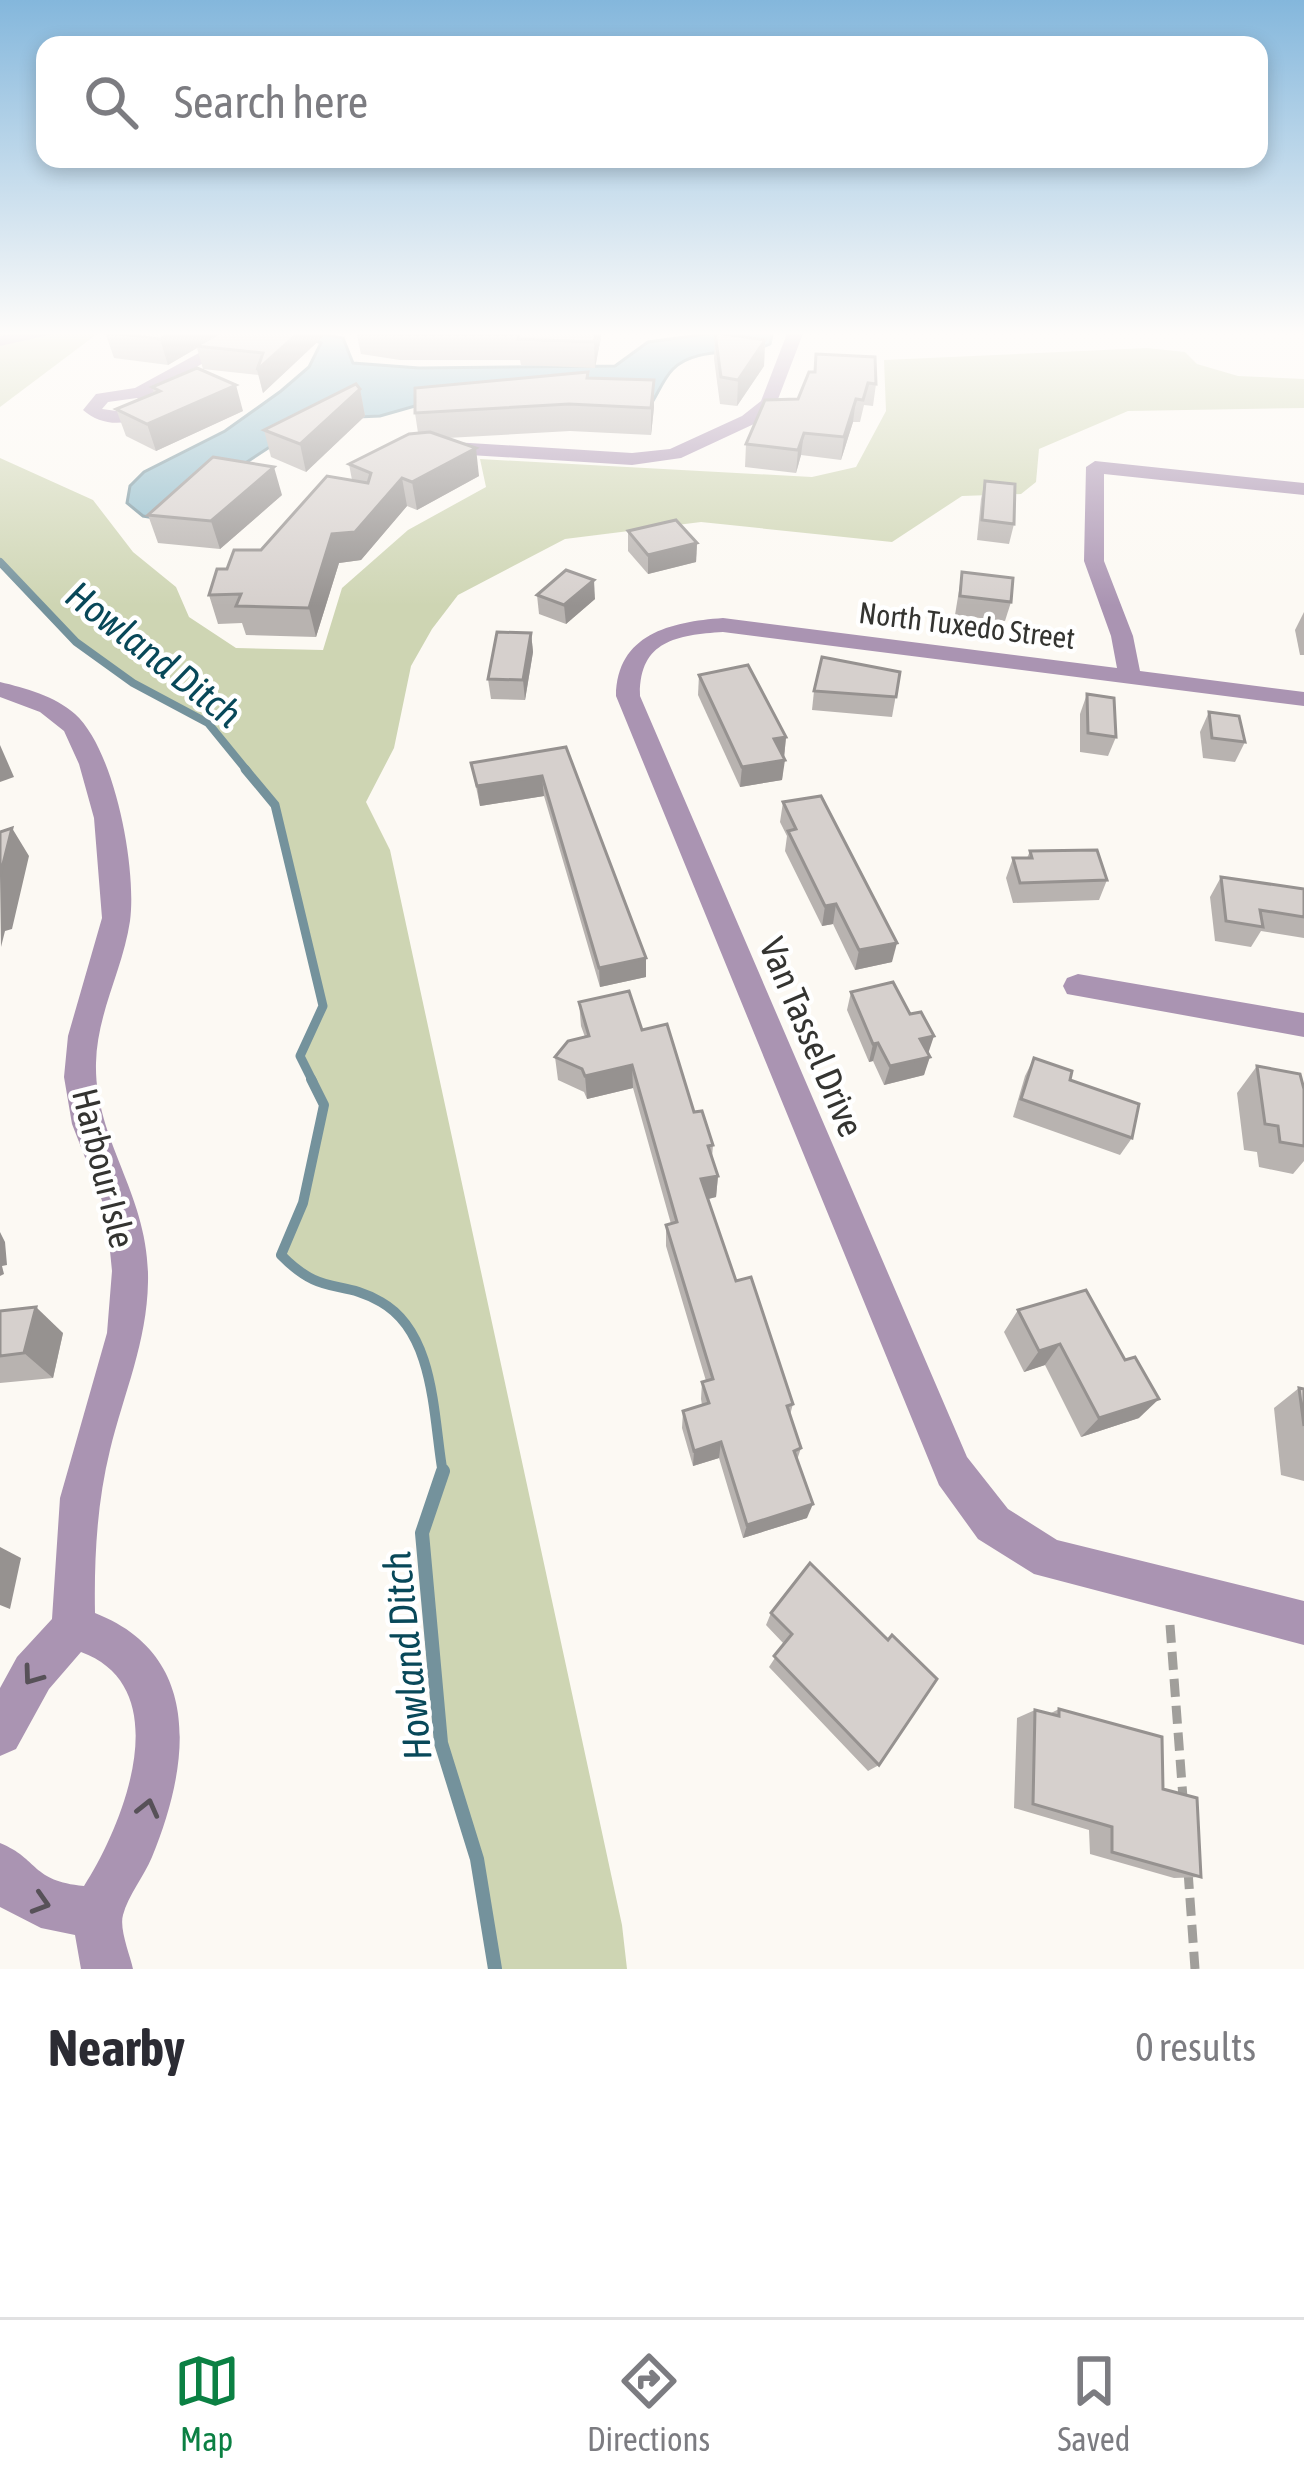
<!DOCTYPE html>
<style>
body{margin:0;font-family:"Asap Condensed",sans-serif;background:#f2f2f3;color:#2b2b33}
.list{margin:0;padding:0;list-style:none}
h2{display:flex;justify-content:space-between;align-items:center;height:156px;margin:0;padding:0 48px;font-size:51px}
h2 small{font-size:39px;font-weight:400;color:#7c7c81}
.icon{flex:none;width:66px;height:66px;fill:none;stroke:currentColor;stroke-width:2;stroke-linecap:round;stroke-linejoin:round}
.map{position:relative;flex:none;width:1304px;height:1969px;overflow:hidden}
.search{position:absolute;background:#fff;box-shadow:0 6px 18px #0003;left:36px;right:36px;top:36px;height:132px;display:flex;align-items:center;gap:30px;box-sizing:border-box;padding:0 42px;border-radius:24px;color:#7c7c81;font-size:45px}
.sheet{height:348px;background:#fff}
nav{display:flex;justify-content:space-around;align-items:center;box-sizing:border-box;height:168px;border-top:3px solid #e1e1e2;background:#fff;font-size:33px;color:#7c7c81}
nav a{display:grid;justify-items:center;gap:6px}
nav .on{color:#0b8043}
.map>svg:first-child{display:block}
.green{fill:#ced5b3}
.water{fill:#8fbbca;stroke:#74929c;stroke-width:3}
.lines{fill:none;stroke-linecap:round;stroke-linejoin:round}
.stream-far3{stroke:#74929c;stroke-width:8}
.stream-far2{stroke:#74929c;stroke-width:9}
.stream-far1{stroke:#74929c;stroke-width:10}
.stream{stroke:#74929c;stroke-width:14}
.path{stroke:#a19f9b;stroke-width:9;stroke-dasharray:18 9;stroke-linecap:butt}
.minor{fill:#aa94b2;fill-rule:evenodd}
.wall{fill:#b8b3b0}
.shaded-wall{fill:#969290}
.building{fill:#d6d0cd;stroke:#969290;stroke-width:3}
.oneway{stroke:#575158}
.labels{text-anchor:middle;dominant-baseline:central;stroke-width:9;stroke-linejoin:round;paint-order:stroke}
.far-street-label{font-size:30px;fill:#343431;stroke:#fff}
.street-label{font-size:36px;fill:#343431;stroke:#fff}
.water-label{font-size:39px;font-style:italic;fill:#084859;stroke:#fff}
</style>
<div class="map">
<svg width="1304" height="1969" viewBox="0 0 1304 1969">
<rect width="100%" height="100%" fill="#fcf9f3"/>
<!-- green -->
<g class="green">
<path d="M 0,331 L 101,331 L 0,407 Z"/>
<path d="M 1147,348 L 1185,352 L 1197,364 L 1238,376 L 1304,379 L 1304,408 L 1128,411 L 1039,449 L 1036,482 L 1021,494 L 962,496 L 892,542 L 701,522 L 565,539 L 458,595 L 432,629 L 411,666 L 394,748 L 366,802 L 390,850 L 622,1925 L 627,1969 L 495,1969 L 477,1859 L 441,1743 L 422,1533 L 444,1476 L 419,1341 L 382,1303 L 305,1280 L 281,1255 L 303,1203 L 324,1105 L 300,1056 L 323,1006 L 275,805 L 208,723 L 133,683 L 76,642 L 0,562 L 0,458 L 93,500 L 133,552 L 176,587 L 189,617 L 236,648 L 323,650 L 342,588 L 408,530 L 486,487 L 480,459 L 812,477 L 856,467 L 886,411 L 884,360 Z"/>
</g>
<!-- water -->
<path class="water" d="M 729,331 L 773,331 L 770,344 C 741,357 697,345 673,369 C 664,378 658,393 651,404 L 457,394 L 380,416 L 334,418 L 294,431 L 160,519 L 143,516 L 127,503 L 130,486 L 144,472 L 225,431 L 281,391 L 309,367 L 321,343 L 307,337 L 311,332 L 343,338 L 353,363 L 419,368 L 615,366 L 648,342 Z"/>
<g class="lines">
<!-- stream-far3 -->
<path class="stream-far3" d="M 0,562 L 76,642 L 133,683 L 208,723 L 248,772"/>
<!-- stream-far2 -->
<path class="stream-far2" d="M 245,769 L 275,805 L 323,1006 L 300,1056 L 313,1082"/>
<!-- stream-far1 -->
<path class="stream-far1" d="M 311,1079 L 324,1105 L 303,1203 L 281,1255 C 323,1298 340,1278 381,1302 C 436,1333 433,1419 443,1474"/>
<!-- stream -->
<path class="stream" d="M 443,1471 L 422,1533 L 441,1743 L 477,1859 L 495,1969"/>
<!-- path -->
<g class="path">
<path d="M 1170,1625 L 1183,1798"/>
<path d="M 1188,1871 L 1195,1969"/>
</g>
<!-- minor -->
<g class="minor">
<path d="M 32,331 L 67,331 L 0,346 L 0,336 Z"/>
<path d="M 239,331 L 258,331 L 152,393 L 161,401 C 141,425 107,431 83,410 L 96,394 L 135,388 ZM 137,398 L 142,402 L 124,412 L 102,409 L 108,402 Z"/>
<path d="M 788,331 L 804,331 L 775,407 L 754,424 L 681,458 L 632,465 L 437,453 L 428,447 L 437,441 L 632,453 L 670,449 L 742,416 L 761,401 Z"/>
<path d="M 1095,461 L 1304,483 L 1304,495 L 1104,474 L 1104,561 L 1133,636 L 1140,671 L 1304,692 L 1304,706 L 723,632 C 676,635 639,641 640,696 L 967,1457 L 1008,1509 L 1057,1540 L 1304,1601 L 1304,1645 L 1034,1574 L 978,1539 L 939,1485 L 616,696 C 617,634 670,622 723,618 L 1117,668 L 1111,636 L 1084,561 L 1086,467 Z"/>
<path d="M 0,682 C 25,688 55,696 75,714 C 115,750 137,869 130,921 C 123,969 97,1013 96,1063 C 94,1141 150,1195 148,1282 C 147,1342 124,1393 110,1450 C 97,1503 94,1558 95,1613 C 205,1656 189,1767 152,1857 C 144,1876 128,1896 123,1915 C 119,1929 130,1955 133,1969 L 81,1969 L 75,1935 L 41,1928 L 0,1907 L 0,1843 C 39,1859 31,1881 84,1886 C 123,1825 179,1688 81,1652 L 49,1689 L 16,1749 L 0,1756 L 0,1688 L 17,1657 L 52,1619 L 60,1498 L 107,1333 L 112,1271 L 106,1211 L 72,1124 L 64,1077 L 68,1036 L 102,918 L 94,818 L 79,764 L 64,731 L 40,712 L 0,697 Z"/>
<path d="M 1078,974 L 1304,1013 L 1304,1037 L 1067,994 L 1063,986 L 1067,978 Z"/>
</g>
</g>
<!-- wall -->
<g class="wall">
<path d="M 329,331 L 263,393 L 259,375 L 203,369 L 197,348 L 168,365 L 114,358 L 105,332 L 214,336 Z"/>
<path d="M 356,331 L 601,331 L 601,337 L 595,368 L 521,365 L 520,360 L 400,360 L 361,354 Z"/>
<path d="M 715,333 L 765,340 L 764,366 L 737,406 L 720,404 L 714,359 Z"/>
<path d="M 815,372 L 876,384 L 873,406 L 864,405 L 860,422 L 853,422 L 841,460 L 801,455 L 796,473 L 745,467 L 746,444 L 798,399 Z"/>
<path d="M 588,378 L 654,380 L 654,407 L 651,435 L 570,431 L 447,438 L 479,476 L 417,510 L 407,506 L 361,560 L 339,563 L 316,637 L 246,635 L 242,623 L 218,624 L 209,595 L 227,569 L 261,550 L 352,480 L 349,464 L 418,433 L 415,413 Z"/>
<path d="M 152,387 L 243,411 L 156,451 L 126,436 L 116,409 L 154,393 Z"/>
<path d="M 360,389 L 365,416 L 306,472 L 271,457 L 264,430 Z"/>
<path d="M 985,481 L 1014,524 L 1009,544 L 977,540 L 981,499 Z"/>
<path d="M 282,495 L 220,549 L 158,543 L 148,515 Z"/>
<path d="M 628,531 L 697,543 L 696,562 L 648,574 L 628,551 Z"/>
<path d="M 962,572 L 1011,602 L 1005,621 L 955,615 Z"/>
<path d="M 537,595 L 595,599 L 566,624 L 539,614 Z"/>
<path d="M 1304,612 L 1304,655 L 1300,655 L 1295,630 Z"/>
<path d="M 531,633 L 533,652 L 525,700 L 491,699 L 488,679 Z"/>
<path d="M 900,672 L 892,717 L 812,710 L 814,691 Z"/>
<path d="M 699,675 L 786,737 L 782,780 L 740,787 L 698,695 Z"/>
<path d="M 1087,694 L 1116,737 L 1108,756 L 1080,752 L 1080,714 Z"/>
<path d="M 1209,712 L 1245,742 L 1235,762 L 1203,758 L 1200,732 Z"/>
<path d="M 566,747 L 646,977 L 600,987 L 544,796 L 480,806 L 471,763 Z"/>
<path d="M 783,802 L 892,962 L 855,970 L 833,924 L 822,926 L 785,851 L 787,836 L 780,822 Z"/>
<path d="M 1030,851 L 1107,880 L 1099,900 L 1013,903 L 1006,878 L 1013,858 L 1027,858 Z"/>
<path d="M 1221,877 L 1304,889 L 1304,938 L 1261,931 L 1251,947 L 1215,941 L 1210,897 Z"/>
<path d="M 851,992 L 928,1054 L 924,1075 L 884,1085 L 873,1061 L 869,1062 L 847,1010 Z"/>
<path d="M 579,1002 L 642,1030 L 713,1145 L 712,1158 L 718,1176 L 716,1197 L 708,1199 L 736,1281 L 793,1404 L 790,1415 L 801,1448 L 797,1460 L 807,1518 L 743,1538 L 719,1458 L 693,1466 L 682,1428 L 683,1411 L 702,1405 L 701,1399 L 702,1382 L 706,1381 L 666,1246 L 666,1225 L 671,1224 L 633,1088 L 587,1099 L 584,1092 L 558,1080 L 555,1057 L 585,1037 L 581,1026 Z"/>
<path d="M 1034,1058 L 1070,1080 L 1132,1138 L 1120,1155 L 1013,1117 L 1025,1076 Z"/>
<path d="M 1257,1066 L 1304,1089 L 1304,1161 L 1293,1174 L 1259,1167 L 1257,1152 L 1244,1150 L 1237,1093 Z"/>
<path d="M 1018,1310 L 1125,1360 L 1139,1418 L 1081,1437 L 1045,1365 L 1024,1372 L 1004,1332 Z"/>
<path d="M 0,1311 L 63,1333 L 53,1378 L 0,1383 Z"/>
<path d="M 1299,1388 L 1304,1389 L 1304,1481 L 1281,1475 L 1274,1408 Z"/>
<path d="M 771,1613 L 888,1640 L 879,1765 L 868,1771 L 769,1667 L 784,1644 L 766,1625 Z"/>
<path d="M 1059,1709 L 1163,1789 L 1201,1877 L 1174,1878 L 1090,1854 L 1089,1830 L 1014,1808 L 1017,1718 L 1035,1710 L 1049,1714 Z"/>
</g>
<!-- shaded-wall -->
<g class="shaded-wall">
<path d="M 174,331 L 219,331 L 210,341 L 196,346 L 197,348 L 168,365 L 160,339 Z"/>
<path d="M 300,331 L 329,331 L 263,393 L 257,370 Z"/>
<path d="M 597,331 L 601,331 L 601,337 L 595,368 L 594,342 Z"/>
<path d="M 765,340 L 764,366 L 737,406 L 738,380 Z"/>
<path d="M 654,380 L 654,407 L 651,435 L 651,408 Z"/>
<path d="M 236,385 L 243,411 L 156,451 L 147,424 Z"/>
<path d="M 360,389 L 365,416 L 306,472 L 300,444 Z"/>
<path d="M 856,399 L 853,422 L 841,460 L 844,437 Z"/>
<path d="M 804,433 L 801,455 L 796,473 L 798,450 Z"/>
<path d="M 476,448 L 479,476 L 417,510 L 412,482 Z"/>
<path d="M 274,467 L 282,495 L 220,549 L 211,521 Z"/>
<path d="M 402,478 L 407,506 L 361,560 L 339,563 L 316,637 L 309,608 L 332,534 Z"/>
<path d="M 697,543 L 696,562 L 648,574 L 648,555 Z"/>
<path d="M 594,580 L 595,599 L 566,624 L 564,605 Z"/>
<path d="M 531,633 L 533,652 L 525,700 L 523,680 Z"/>
<path d="M 786,737 L 784,757 L 774,739 Z"/>
<path d="M 0,745 L 14,777 L 0,782 Z"/>
<path d="M 785,760 L 782,780 L 740,787 L 742,767 Z"/>
<path d="M 542,776 L 544,796 L 480,806 L 477,786 Z"/>
<path d="M 12,828 L 29,856 L 12,929 L 5,931 L 1,947 L 0,876 Z"/>
<path d="M 836,904 L 833,924 L 822,926 L 825,906 Z"/>
<path d="M 897,943 L 892,962 L 855,970 L 859,950 Z"/>
<path d="M 646,958 L 646,977 L 600,987 L 599,968 Z"/>
<path d="M 934,1036 L 928,1054 L 920,1039 Z"/>
<path d="M 878,1043 L 873,1061 L 869,1062 L 873,1044 Z"/>
<path d="M 930,1057 L 924,1075 L 884,1085 L 890,1066 Z"/>
<path d="M 632,1065 L 633,1088 L 587,1099 L 585,1076 Z"/>
<path d="M 718,1176 L 716,1197 L 700,1201 L 701,1179 Z"/>
<path d="M 0,1232 L 5,1242 L 7,1265 L 2,1266 L 4,1274 L 0,1276 Z"/>
<path d="M 36,1307 L 63,1333 L 53,1378 L 24,1353 Z"/>
<path d="M 1060,1344 L 1045,1365 L 1024,1372 L 1039,1351 Z"/>
<path d="M 1159,1399 L 1139,1418 L 1081,1437 L 1099,1418 Z"/>
<path d="M 721,1442 L 719,1458 L 693,1466 L 694,1451 Z"/>
<path d="M 813,1504 L 807,1518 L 743,1538 L 747,1525 Z"/>
<path d="M 0,1547 L 21,1558 L 10,1609 L 0,1605 Z"/>
</g>
<!-- building -->
<g class="building">
<path d="M 107,331 L 174,331 L 160,339 L 105,332 Z"/>
<path d="M 223,331 L 300,331 L 257,370 L 263,353 L 196,346 Z"/>
<path d="M 370,331 L 597,331 L 594,342 L 518,339 L 518,334 L 396,334 Z"/>
<path d="M 715,333 L 765,340 L 738,380 L 721,377 Z"/>
<path d="M 816,354 L 875,357 L 876,384 L 868,383 L 863,400 L 856,399 L 844,437 L 804,433 L 798,450 L 746,444 L 765,400 L 798,399 L 809,372 L 815,372 Z"/>
<path d="M 197,368 L 236,385 L 147,424 L 116,409 L 160,391 L 152,387 Z"/>
<path d="M 588,372 L 587,378 L 654,380 L 651,408 L 569,404 L 415,413 L 415,388 Z"/>
<path d="M 356,384 L 360,389 L 300,444 L 264,430 Z"/>
<path d="M 430,432 L 476,448 L 412,482 L 402,478 L 355,532 L 332,534 L 309,608 L 236,606 L 241,594 L 209,595 L 217,569 L 227,569 L 234,550 L 261,550 L 327,476 L 368,483 L 371,473 L 349,464 L 409,434 Z"/>
<path d="M 213,457 L 274,467 L 211,521 L 148,515 Z"/>
<path d="M 985,481 L 1015,484 L 1014,524 L 982,520 Z"/>
<path d="M 676,520 L 697,543 L 648,555 L 628,531 Z"/>
<path d="M 566,570 L 594,580 L 564,605 L 537,595 Z"/>
<path d="M 962,572 L 1013,578 L 1011,602 L 960,596 Z"/>
<path d="M 497,632 L 531,633 L 523,680 L 488,679 Z"/>
<path d="M 822,657 L 900,672 L 896,697 L 814,691 Z"/>
<path d="M 748,665 L 786,737 L 774,739 L 785,760 L 742,767 L 699,675 Z"/>
<path d="M 1087,694 L 1114,698 L 1116,737 L 1088,733 Z"/>
<path d="M 1209,712 L 1239,716 L 1245,742 L 1212,738 Z"/>
<path d="M 566,747 L 646,958 L 599,968 L 542,776 L 477,786 L 471,763 Z"/>
<path d="M 821,796 L 897,943 L 859,950 L 836,904 L 825,906 L 788,831 L 796,829 L 783,802 Z"/>
<path d="M 12,828 L 0,876 L 0,832 Z"/>
<path d="M 1097,850 L 1107,880 L 1020,883 L 1013,858 L 1032,858 L 1030,851 Z"/>
<path d="M 1221,877 L 1304,889 L 1304,917 L 1260,910 L 1263,927 L 1226,921 Z"/>
<path d="M 893,982 L 910,1014 L 921,1012 L 934,1036 L 920,1039 L 930,1057 L 890,1066 L 878,1043 L 873,1044 L 851,992 Z"/>
<path d="M 629,991 L 642,1030 L 667,1024 L 694,1112 L 702,1111 L 713,1145 L 708,1146 L 718,1176 L 701,1179 L 736,1281 L 751,1277 L 793,1404 L 787,1406 L 801,1448 L 794,1451 L 813,1504 L 747,1525 L 721,1442 L 694,1451 L 683,1411 L 709,1403 L 702,1382 L 713,1379 L 666,1225 L 677,1222 L 632,1065 L 585,1076 L 582,1069 L 555,1057 L 568,1041 L 589,1036 L 579,1002 Z"/>
<path d="M 1034,1058 L 1072,1071 L 1070,1080 L 1139,1104 L 1132,1138 L 1021,1099 Z"/>
<path d="M 1257,1066 L 1300,1074 L 1304,1089 L 1304,1146 L 1280,1142 L 1278,1126 L 1265,1124 Z"/>
<path d="M 1086,1290 L 1125,1360 L 1135,1357 L 1159,1399 L 1099,1418 L 1060,1344 L 1039,1351 L 1018,1310 Z"/>
<path d="M 36,1307 L 24,1353 L 0,1356 L 0,1311 Z"/>
<path d="M 1299,1388 L 1304,1389 L 1304,1426 Z"/>
<path d="M 810,1563 L 888,1640 L 892,1635 L 937,1679 L 879,1765 L 774,1656 L 792,1634 L 771,1613 Z"/>
<path d="M 1059,1709 L 1162,1737 L 1163,1789 L 1197,1798 L 1201,1877 L 1112,1852 L 1112,1827 L 1033,1804 L 1035,1710 L 1059,1716 Z"/>
</g>
<!-- one-way arrows -->
<defs><path id="oneway-chevron" d="M-2-3.5L2.5 0L-2 3.5" fill="none" stroke-width="1.6" stroke-linecap="round" stroke-linejoin="round" transform="scale(3)"/></defs>
<g class="oneway">
<use href="#oneway-chevron" transform="translate(32 1676) rotate(126)"/>
<use href="#oneway-chevron" transform="translate(148 1808) rotate(-76)"/>
<use href="#oneway-chevron" transform="translate(41 1903) rotate(17)"/>
</g>
<!-- sky -->
<linearGradient id="sky" x2="0" y2="1"><stop stop-color="#84b7dc"/><stop offset="0.55" stop-color="#fefcfa"/><stop offset="1" stop-color="#fefcfa" stop-opacity="0"/></linearGradient>
<rect width="1304" height="606" fill="url(#sky)"/>
<g class="labels">
<!-- far-street labels -->
<g class="far-street-label">
<text transform="translate(967 625) rotate(7)">North Tuxedo Street</text>
</g>
<!-- street labels -->
<g class="street-label">
<text transform="translate(812 1037) rotate(67)">Van Tassel Drive</text>
<text transform="translate(104 1168) rotate(76)">Harbour Isle</text>
</g>
<!-- water labels -->
<g class="water-label">
<text transform="translate(154 654) rotate(38)">Howland Ditch</text>
<text transform="translate(407 1656) rotate(-96)">Howland Ditch</text>
</g>
</g>
</svg>
<div class="search"><svg class="icon" aria-label="search" viewBox="0 0 24 24"><circle cx="10" cy="10" r="6"/><path d="M15 15l6 6"/></svg>Search here</div>
</div>
<section class="sheet">
<h2>Nearby<small>0 results</small></h2>
<ul class="list">
</ul>
</section>
<nav>
<a class="on"><svg class="icon" aria-label="map" viewBox="0 0 24 24"><path d="M3 6l6-2 6 2 6-2v14l-6 2-6-2-6 2zM9 4v14M15 6v14"/></svg>Map</a>
<a><svg class="icon" aria-label="directions" viewBox="0 0 24 24"><path d="M12 3l9 9-9 9-9-9zM9 14v-3h6M13 9l2 2-2 2"/></svg>Directions</a>
<a><svg class="icon" aria-label="saved" viewBox="0 0 24 24"><path d="M7 4h10v16l-5-4-5 4z"/></svg>Saved</a>
</nav>
